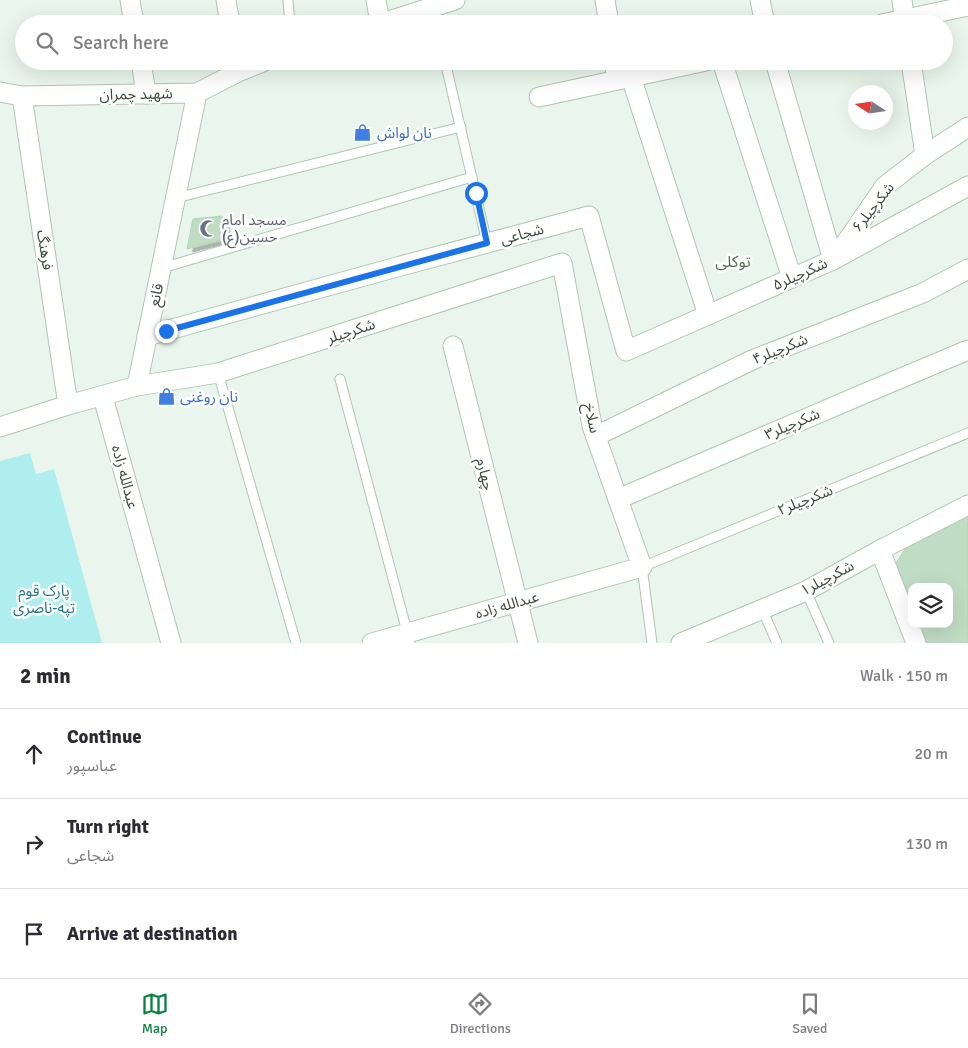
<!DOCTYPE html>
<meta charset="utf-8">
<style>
body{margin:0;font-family:Signika,"Noto Sans Arabic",sans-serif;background:#f2f2f3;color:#2b2b33}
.controls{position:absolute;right:15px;bottom:15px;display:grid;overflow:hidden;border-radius:10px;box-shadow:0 5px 20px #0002}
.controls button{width:45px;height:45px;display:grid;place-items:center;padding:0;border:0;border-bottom:1px solid #e1e1e2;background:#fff;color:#2b2b33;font:25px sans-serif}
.compass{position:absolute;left:848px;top:85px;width:45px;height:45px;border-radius:50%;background:#fff;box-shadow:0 5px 20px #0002;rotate:282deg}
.stop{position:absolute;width:15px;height:15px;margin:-11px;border:4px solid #1a73e8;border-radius:50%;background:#fff}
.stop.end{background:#1a73e8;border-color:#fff;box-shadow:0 1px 5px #0008}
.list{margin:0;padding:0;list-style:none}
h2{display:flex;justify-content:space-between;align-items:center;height:65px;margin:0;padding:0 20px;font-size:21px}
h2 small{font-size:16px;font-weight:400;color:#7c7c81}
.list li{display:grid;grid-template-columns:32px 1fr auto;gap:15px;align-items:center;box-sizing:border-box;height:90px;padding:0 20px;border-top:1px solid #e1e1e2}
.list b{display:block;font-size:19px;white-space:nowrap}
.list p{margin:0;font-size:16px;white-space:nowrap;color:#7c7c81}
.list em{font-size:16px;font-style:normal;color:#7c7c81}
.icon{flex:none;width:28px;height:28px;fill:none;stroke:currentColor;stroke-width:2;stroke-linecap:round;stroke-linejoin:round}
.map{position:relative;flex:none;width:968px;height:643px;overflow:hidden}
.search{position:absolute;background:#fff;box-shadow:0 5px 20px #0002;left:15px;right:15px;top:15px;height:55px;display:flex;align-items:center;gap:12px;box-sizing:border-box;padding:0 18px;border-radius:28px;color:#7c7c81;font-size:19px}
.sheet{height:335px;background:#fff}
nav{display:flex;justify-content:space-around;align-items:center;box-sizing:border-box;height:70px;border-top:1px solid #e1e1e2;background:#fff;font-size:14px;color:#7c7c81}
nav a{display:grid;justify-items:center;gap:2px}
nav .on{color:#0b8043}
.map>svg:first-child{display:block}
.green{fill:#afeeee}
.building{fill:#c1dcc5;stroke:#b0d5b6;filter:url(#shadow)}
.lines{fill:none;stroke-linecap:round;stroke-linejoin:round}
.service-casing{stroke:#aec6b3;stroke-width:11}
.minor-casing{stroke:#aec6b3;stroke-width:21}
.service{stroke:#fff;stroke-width:9}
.minor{stroke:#fff;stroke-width:19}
.route{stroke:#1a73e8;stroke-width:6}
.labels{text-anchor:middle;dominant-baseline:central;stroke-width:5;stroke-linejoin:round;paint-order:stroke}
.street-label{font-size:15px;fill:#374c3a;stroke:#fff}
.shop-label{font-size:15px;fill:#366cbe;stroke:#fff;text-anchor:start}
.worship-label{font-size:15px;fill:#5b616d;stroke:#fff;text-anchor:start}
.park-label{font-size:15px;fill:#227585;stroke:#fff}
.neighbourhood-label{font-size:16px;fill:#4d7052;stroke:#fff}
</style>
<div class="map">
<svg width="968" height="643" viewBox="0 0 968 643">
<defs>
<filter id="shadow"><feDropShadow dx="5.5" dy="3" stdDeviation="0" flood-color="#0004"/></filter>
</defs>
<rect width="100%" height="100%" fill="#eaf6ed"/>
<!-- green -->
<path class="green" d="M 30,453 L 36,474 L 54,469 L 102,643 L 0,643 L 0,461 Z"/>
<!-- building -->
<g class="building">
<path d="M 222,216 L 226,239 L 187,249 L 193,219 Z"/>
<path d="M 968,516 L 968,643 L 924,643 L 916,624 L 949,624 L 949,587 L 912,587 L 912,615 L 892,569 L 909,543 Z"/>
</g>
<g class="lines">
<defs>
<g id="service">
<path d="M 288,0 L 290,24"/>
<path d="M 433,7 L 437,24"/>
<path d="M 445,61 L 487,243"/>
<path d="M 176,198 L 461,127"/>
<path d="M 162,268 L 472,177"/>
<path d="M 218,373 L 296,643"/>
<path d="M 340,379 L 410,643"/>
<path d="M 806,591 L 829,643"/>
<path d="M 762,609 L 777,643"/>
<path d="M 652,643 L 642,567 L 968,433"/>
</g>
<g id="minor">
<path d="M 130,0 L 134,24"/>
<path d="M 226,0 L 230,24"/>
<path d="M 376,0 L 380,23"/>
<path d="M 605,0 L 609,24"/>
<path d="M 760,0 L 765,24"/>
<path d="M 902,0 L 905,24"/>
<path d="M 379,24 L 455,0"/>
<path d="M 882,24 L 968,6"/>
<path d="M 141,61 L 146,94"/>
<path d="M 614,61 L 617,80"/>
<path d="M 722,61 L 792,278"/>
<path d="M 775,61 L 833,260"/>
<path d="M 911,61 L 925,155"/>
<path d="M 631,77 L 708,315"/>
<path d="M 0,92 L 22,96 L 197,93 L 238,72 L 265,61"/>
<path d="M 22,96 L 68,405"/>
<path d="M 539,97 L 706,61"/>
<path d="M 836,257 L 885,186 L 925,155 L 968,127"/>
<path d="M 147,336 L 397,267 L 589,216 L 626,351 L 833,260 L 968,186"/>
<path d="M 453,346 L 528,643"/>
<path d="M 137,386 L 197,93"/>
<path d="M 103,397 L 171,643"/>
<path d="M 0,427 L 68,405 L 137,386 L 218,373 L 562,263 L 592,426 L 642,567 L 372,643"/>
<path d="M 596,436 L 752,360 L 923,293 L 968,269"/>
<path d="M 618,499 L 868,392 L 968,350"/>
<path d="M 880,550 L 916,643"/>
<path d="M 681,643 L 806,591 L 880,550 L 968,505"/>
</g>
</defs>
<!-- service casing -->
<use href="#service" class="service-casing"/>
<!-- minor casing -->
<use href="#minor" class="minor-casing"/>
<!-- service -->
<use href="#service" class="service"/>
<!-- minor -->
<use href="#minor" class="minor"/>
</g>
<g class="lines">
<!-- route -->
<path class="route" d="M 166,331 L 487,243 L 476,193"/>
</g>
<!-- icons -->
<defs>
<symbol id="shop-bare" viewBox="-9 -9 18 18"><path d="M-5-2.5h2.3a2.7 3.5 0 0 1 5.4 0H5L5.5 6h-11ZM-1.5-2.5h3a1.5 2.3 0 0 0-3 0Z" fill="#3f7fe0" stroke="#fff" stroke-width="2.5" paint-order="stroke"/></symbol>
<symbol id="mosque-bare" viewBox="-9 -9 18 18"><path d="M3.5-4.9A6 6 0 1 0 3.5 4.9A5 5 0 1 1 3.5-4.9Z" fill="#6b7280" stroke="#fff" stroke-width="2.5" paint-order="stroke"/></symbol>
</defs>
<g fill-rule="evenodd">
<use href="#shop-bare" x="350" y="120" width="25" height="25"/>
<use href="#mosque-bare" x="196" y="216" width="25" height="25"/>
<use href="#shop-bare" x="154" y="384" width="25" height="25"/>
</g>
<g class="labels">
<!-- street labels -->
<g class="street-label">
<text transform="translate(136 94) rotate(-1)">شهید چمران</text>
<text transform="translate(873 207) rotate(-52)">شکرچیلر۶</text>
<text transform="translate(522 234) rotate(-15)">شجاعی</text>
<text transform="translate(45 250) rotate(81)">فرهنگ</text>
<text transform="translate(800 274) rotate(-24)">شکرچیلر۵</text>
<text transform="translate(156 295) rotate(-78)">قانع</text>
<text transform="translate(351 331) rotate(-18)">شکرچیلر</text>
<text transform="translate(780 349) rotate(-22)">شکرچیلر۴</text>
<text transform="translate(592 418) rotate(77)">سلاخ</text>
<text transform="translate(792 424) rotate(-23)">شکرچیلر۳</text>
<text transform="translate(485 474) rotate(76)">چهارم</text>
<text transform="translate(125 477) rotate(75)">عبدالله زاده</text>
<text transform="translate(805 500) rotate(-22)">شکرچیلر۲</text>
<text transform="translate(827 578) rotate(-28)">شکرچیلر۱</text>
<text transform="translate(507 605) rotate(-16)">عبدالله زاده</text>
</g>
<!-- shop labels -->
<g class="shop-label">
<text x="377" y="133">نان لواش</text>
<text x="180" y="397">نان روغنی</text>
</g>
<!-- worship labels -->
<g class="worship-label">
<text x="222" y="220">مسجد امام<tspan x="222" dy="17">حسین(ع)</tspan></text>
</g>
<!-- park labels -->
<g class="park-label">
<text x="44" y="591">پارک قوم<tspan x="44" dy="17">تپه-ناصری</tspan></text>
</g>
<!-- neighbourhood labels -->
<g class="neighbourhood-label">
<text x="733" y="262">توکلی</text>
</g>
</g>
</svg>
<div class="controls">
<button><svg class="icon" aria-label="layers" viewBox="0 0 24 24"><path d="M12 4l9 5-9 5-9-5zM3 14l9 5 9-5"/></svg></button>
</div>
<svg class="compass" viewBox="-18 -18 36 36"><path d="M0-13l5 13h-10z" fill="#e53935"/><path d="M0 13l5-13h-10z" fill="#7c7c81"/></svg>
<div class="stop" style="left:476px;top:193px"></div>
<div class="stop end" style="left:166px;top:331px"></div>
<div class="search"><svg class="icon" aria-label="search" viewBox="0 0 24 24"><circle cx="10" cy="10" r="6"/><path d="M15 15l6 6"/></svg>Search here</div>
</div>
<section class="sheet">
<h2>2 min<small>Walk · 150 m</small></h2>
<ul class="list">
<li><svg class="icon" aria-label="ahead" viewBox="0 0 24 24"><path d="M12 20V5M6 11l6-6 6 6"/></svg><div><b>Continue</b><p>عباسپور</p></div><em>20 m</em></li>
<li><svg class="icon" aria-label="right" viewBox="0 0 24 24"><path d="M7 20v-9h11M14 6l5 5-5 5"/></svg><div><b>Turn right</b><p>شجاعی</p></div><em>130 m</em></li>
<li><svg class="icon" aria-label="arrive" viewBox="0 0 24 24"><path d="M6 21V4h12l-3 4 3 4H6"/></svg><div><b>Arrive at destination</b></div></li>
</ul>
</section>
<nav>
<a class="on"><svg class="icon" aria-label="map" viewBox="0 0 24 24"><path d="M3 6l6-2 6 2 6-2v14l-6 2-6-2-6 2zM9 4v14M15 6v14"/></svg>Map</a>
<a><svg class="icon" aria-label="directions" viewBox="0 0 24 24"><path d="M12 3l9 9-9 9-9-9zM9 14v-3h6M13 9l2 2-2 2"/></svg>Directions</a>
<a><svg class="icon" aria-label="saved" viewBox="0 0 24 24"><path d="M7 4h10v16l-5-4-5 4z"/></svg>Saved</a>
</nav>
